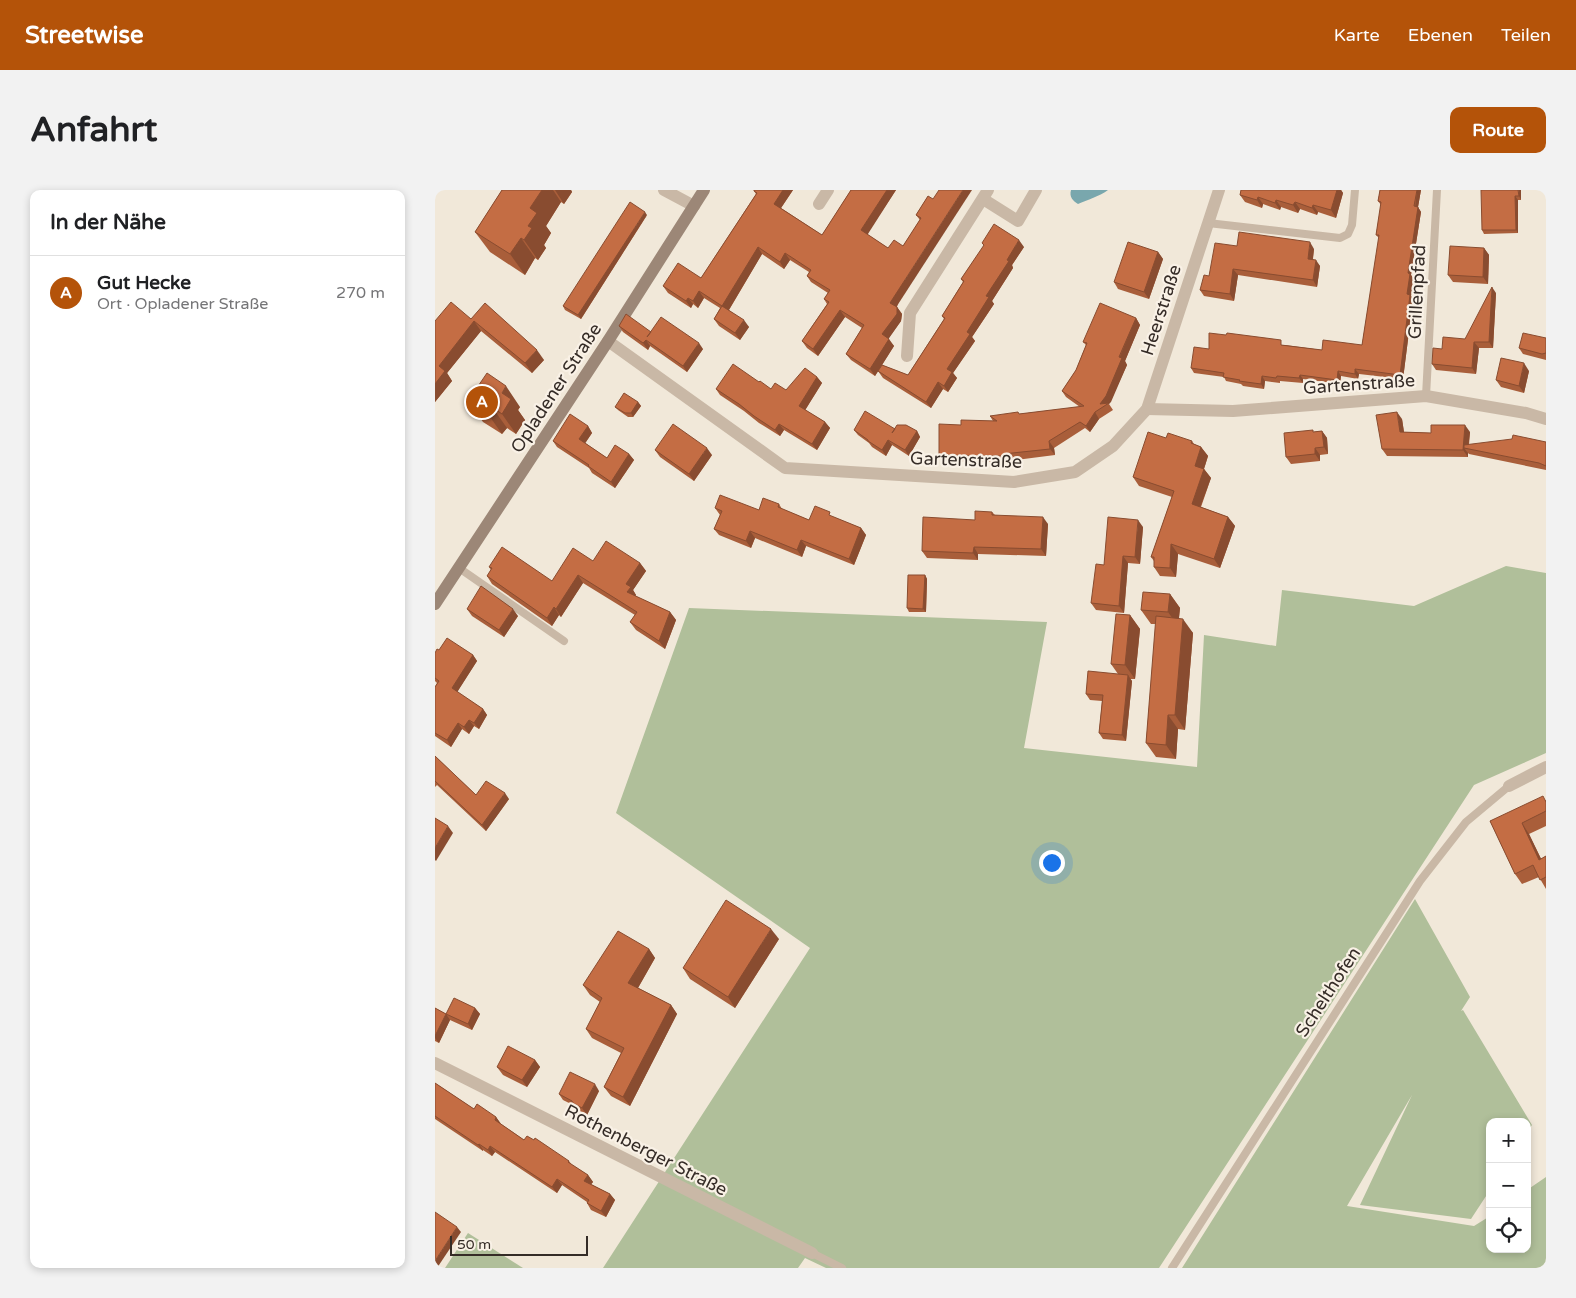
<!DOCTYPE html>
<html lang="de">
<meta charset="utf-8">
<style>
body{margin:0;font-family:"Varela Round",sans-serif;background:#f2f2f2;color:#202124}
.controls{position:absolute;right:15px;bottom:15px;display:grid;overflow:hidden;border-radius:10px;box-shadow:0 2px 8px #0003}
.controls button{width:45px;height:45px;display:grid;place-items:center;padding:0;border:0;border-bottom:1px solid #e0e0e0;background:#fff;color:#202124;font:25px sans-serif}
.scale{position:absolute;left:15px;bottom:12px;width:138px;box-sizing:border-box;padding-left:5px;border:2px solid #352c27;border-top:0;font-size:14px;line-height:18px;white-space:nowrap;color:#352c27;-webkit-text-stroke:4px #f9f1e6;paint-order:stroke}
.you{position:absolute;left:616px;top:672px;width:18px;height:18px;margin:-12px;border:4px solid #fff;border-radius:50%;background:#1a73e8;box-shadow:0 0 0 8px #1a73e833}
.badge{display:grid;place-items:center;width:32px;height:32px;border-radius:50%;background:#b45309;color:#fff;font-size:16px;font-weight:700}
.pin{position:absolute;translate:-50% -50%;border:2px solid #fff;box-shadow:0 1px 5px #0006}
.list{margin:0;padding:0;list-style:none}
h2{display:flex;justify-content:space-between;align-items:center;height:65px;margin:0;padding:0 20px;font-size:21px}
h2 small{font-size:16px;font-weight:400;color:#757577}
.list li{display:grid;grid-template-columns:32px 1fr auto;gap:15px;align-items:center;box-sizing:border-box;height:75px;padding:0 20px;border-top:1px solid #e0e0e0}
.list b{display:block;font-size:19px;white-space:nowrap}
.list p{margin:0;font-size:16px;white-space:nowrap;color:#757577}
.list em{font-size:16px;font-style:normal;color:#757577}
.icon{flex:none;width:28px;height:28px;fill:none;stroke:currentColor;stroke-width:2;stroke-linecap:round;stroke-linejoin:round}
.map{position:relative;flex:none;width:1111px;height:1078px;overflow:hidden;border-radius:10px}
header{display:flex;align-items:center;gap:30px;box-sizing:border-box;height:70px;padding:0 25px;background:#b45309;color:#fff}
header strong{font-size:24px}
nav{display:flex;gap:28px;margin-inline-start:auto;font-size:18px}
.intro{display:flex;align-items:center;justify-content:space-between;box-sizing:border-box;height:120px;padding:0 30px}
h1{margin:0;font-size:35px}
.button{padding:12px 22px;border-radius:10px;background:#b45309;color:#fff;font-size:18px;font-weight:700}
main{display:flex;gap:30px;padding:0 30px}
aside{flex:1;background:#fff;border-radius:10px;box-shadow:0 2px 8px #0003}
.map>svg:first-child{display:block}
.green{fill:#b0bf9a}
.water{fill:#79a7ad}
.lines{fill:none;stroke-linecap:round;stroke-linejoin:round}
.lane{stroke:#c9b8a6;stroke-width:8}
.street{stroke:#c9b8a6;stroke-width:12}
.secondary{stroke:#9c8777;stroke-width:12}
.wall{fill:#a95e3a}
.shaded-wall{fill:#894c30}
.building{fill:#c46d44;stroke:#894c30}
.labels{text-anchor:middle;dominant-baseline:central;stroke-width:4.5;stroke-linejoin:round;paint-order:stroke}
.street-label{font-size:18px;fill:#352c27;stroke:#f9f1e6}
</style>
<header>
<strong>Streetwise</strong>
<nav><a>Karte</a><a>Ebenen</a><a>Teilen</a></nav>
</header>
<div class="intro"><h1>Anfahrt</h1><a class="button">Route</a></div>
<main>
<aside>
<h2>In der Nähe<small></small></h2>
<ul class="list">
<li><span class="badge">A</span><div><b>Gut Hecke</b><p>Ort · Opladener Straße</p></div><em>270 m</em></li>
</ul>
</aside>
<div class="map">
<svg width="1111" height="1078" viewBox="0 0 1111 1078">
<rect width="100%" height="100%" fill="#f1e8d9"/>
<!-- green -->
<g class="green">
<path d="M 1071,376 L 1111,383 L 1111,563 L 1039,595 L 724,1078 L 391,1078 L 370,1068 L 363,1078 L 168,1078 L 375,758 L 181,623 L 254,418 L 612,432 L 589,558 L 762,577 L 769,445 L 841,456 L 847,400 L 979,416 Z"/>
<path d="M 980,709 L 1035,807 L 1026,821 L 1028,820 L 1097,935 L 1092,942 L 1092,932 L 1055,932 L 1055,1000 L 1036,1029 L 925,1015 L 977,905 L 912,1016 L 1039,1036 L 1055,1026 L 1055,1059 L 1092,1059 L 1092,1000 L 1111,987 L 1111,1078 L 747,1078 Z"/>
<path d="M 33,1043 L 88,1078 L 10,1078 Z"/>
</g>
<!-- water -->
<path class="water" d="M 636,0 L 673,0 C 665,6 652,10 643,14 C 638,11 634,7 636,0 Z"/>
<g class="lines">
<!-- lane -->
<g class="lane">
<path d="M 773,33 L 905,48 L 913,44 L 917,35 L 920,0"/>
<path d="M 991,206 L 1002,0"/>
<path d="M 24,378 L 129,451"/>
<path d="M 377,1063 L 407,1078"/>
<path d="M 737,1078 L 985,691 L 1031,632 L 1074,596"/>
</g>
<!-- street -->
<g class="street">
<path d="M 229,0 L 259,16"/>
<path d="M 548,9 L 583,31 L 601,0"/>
<path d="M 384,14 L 393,0"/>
<path d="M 173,151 L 350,278 L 579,292 L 640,282 L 678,256 L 712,219 L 784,0"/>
<path d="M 472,166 L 475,123 L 553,0"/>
<path d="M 712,219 L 798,221 L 991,206 L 1091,223 L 1111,229"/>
<path d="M 1074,596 L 1111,577"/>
<path d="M 0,873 L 377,1063"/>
</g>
<!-- secondary -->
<path class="secondary" d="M 0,414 L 173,151 L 269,0"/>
</g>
<!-- wall -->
<g class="wall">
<path d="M 67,0 L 136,0 L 137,2 L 129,14 L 126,12 L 111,36 L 116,43 L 109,55 L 111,58 L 103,70 L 100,68 L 90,85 L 55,62 L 40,42 Z"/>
<path d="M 358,0 L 346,18 L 387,45 L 416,0 L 461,0 L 432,44 L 453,58 L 468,56 L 485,30 L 481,25 L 493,6 L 462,117 L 467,124 L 466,131 L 453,149 L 459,156 L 447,175 L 473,185 L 509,129 L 507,126 L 528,92 L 526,89 L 549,56 L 547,53 L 589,57 L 577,75 L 578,78 L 557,111 L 559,114 L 537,147 L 540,151 L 518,183 L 522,188 L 513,202 L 508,199 L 496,218 L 448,188 L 443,181 L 445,178 L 440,186 L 416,170 L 411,164 L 427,138 L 410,127 L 383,166 L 372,158 L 367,151 L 392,114 L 389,109 L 393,103 L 376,92 L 372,86 L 374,82 L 355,70 L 349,79 L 327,64 L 294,120 L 314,137 L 305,150 L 284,136 L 279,129 L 285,118 L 269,108 L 263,118 L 258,114 L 256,118 L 233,103 L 228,96 L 266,88 L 321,4 L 319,1 Z"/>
<path d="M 806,0 L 906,0 L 908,3 L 901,28 L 883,22 L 882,25 L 865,19 L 863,23 L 846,17 L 845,20 L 828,14 L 827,18 L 810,12 L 805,5 Z"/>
<path d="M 945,0 L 986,0 L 983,17 L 986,22 L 976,85 L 978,88 L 976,106 L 978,110 L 968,189 L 924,184 L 923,189 L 906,186 L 905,194 L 868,189 L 868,193 L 845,191 L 845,193 L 830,191 L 829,199 L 808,196 L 806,194 L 791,191 L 789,187 L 759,183 L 756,178 L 774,159 L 850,155 L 887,160 L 927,155 L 944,48 L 941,45 L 946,15 L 943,11 Z"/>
<path d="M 1086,0 L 1086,10 L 1083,10 L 1083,43 L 1049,44 L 1047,40 Z"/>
<path d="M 212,25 L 146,129 L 130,120 L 128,116 Z"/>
<path d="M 802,56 L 879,59 L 878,69 L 885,76 L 882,97 L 803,85 L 799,111 L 769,106 L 765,100 L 774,86 Z"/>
<path d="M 1049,58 L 1054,65 L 1053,94 L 1018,92 L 1013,85 Z"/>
<path d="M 723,62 L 728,69 L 714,109 L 683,99 L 679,92 Z"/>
<path d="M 1061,103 L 1058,158 L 1044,158 L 1041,184 L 1001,180 L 997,174 L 1007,159 L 1030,149 Z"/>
<path d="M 701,128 L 705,135 L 690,171 L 692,175 L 674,214 L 678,220 L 664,229 L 655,242 L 650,238 L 619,258 L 620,265 L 573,271 L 573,272 L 508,271 L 504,265 L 526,235 L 558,231 L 555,226 L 584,224 L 645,217 L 631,207 L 627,201 L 641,180 L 651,155 L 648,152 Z"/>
<path d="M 36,129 L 109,170 L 97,183 L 46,141 L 12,183 L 17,191 L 0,212 L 0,131 Z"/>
<path d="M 184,136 L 216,142 L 268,159 L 252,182 L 215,156 L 213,160 L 188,142 Z"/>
<path d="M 1111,148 L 1111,170 L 1088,164 L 1084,158 Z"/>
<path d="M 1094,181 L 1089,203 L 1066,197 L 1061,190 Z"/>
<path d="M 382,187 L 387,193 L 370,220 L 390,232 L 395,238 L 382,260 L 349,240 L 345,246 L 324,233 L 309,221 L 285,205 L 281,199 L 336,199 L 351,200 Z"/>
<path d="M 33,211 L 85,217 L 83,220 L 90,230 L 81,244 L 72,238 L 67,244 L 48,232 Z"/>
<path d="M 203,212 L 206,216 L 198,227 L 193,227 L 183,220 L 180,217 Z"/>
<path d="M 967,229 L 969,242 L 996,243 L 1035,242 L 1034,255 L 1111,252 L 1111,280 L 1034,264 L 1033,263 L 1033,267 L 952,266 L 947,259 Z"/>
<path d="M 153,236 L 157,243 L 150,253 L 172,268 L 194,264 L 199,270 L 180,298 L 157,283 L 154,278 L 122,257 L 118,251 Z"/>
<path d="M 460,239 L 482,241 L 485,247 L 474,266 L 457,255 L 451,266 L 437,257 L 434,253 L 423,245 L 419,240 Z"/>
<path d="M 887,241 L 892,248 L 893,264 L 885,265 L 885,271 L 856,274 L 851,267 L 879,242 Z"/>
<path d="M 731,248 L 757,251 L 759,254 L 766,257 L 773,266 L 769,279 L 776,288 L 766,317 L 793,327 L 800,336 L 785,378 L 743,364 L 741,387 L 725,386 L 719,377 L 719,371 L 716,367 L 737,307 L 704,296 L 698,287 Z"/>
<path d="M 220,260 L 277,265 L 259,291 L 225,267 Z"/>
<path d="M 344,314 L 347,319 L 374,330 L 398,327 L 426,338 L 431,345 L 419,375 L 371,356 L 367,367 L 320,348 L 316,358 L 284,345 L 279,339 L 285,325 L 280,318 L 324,320 Z"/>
<path d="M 557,322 L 560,325 L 613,334 L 611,366 L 543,364 L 543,370 L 492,368 L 487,361 L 540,330 Z"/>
<path d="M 708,337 L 705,374 L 693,373 L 689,423 L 661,420 L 656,413 L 669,375 Z"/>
<path d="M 158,371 L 205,373 L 211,381 L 198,400 L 201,405 L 200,406 L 235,422 L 241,430 L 230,459 L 201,440 L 195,432 L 200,425 L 148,393 L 126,427 L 124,425 L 117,436 L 57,394 L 52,386 L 56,380 L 54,377 L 117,391 Z"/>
<path d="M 490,385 L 492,389 L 491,422 L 474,422 L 472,418 Z"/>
<path d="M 735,404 L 745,418 L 744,428 L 758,443 L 750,540 L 743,539 L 741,569 L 721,567 L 711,553 L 721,434 L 716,434 L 706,420 Z"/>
<path d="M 32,419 L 83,426 L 69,447 L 37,426 Z"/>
<path d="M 695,425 L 705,439 L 700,489 L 695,489 L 697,491 L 691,551 L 668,549 L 664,543 L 667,511 L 655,510 L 651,504 L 683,484 L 676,474 Z"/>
<path d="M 4,460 L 38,465 L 42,471 L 22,502 L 48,519 L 52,525 L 44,539 L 39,536 L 34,544 L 27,539 L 16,557 L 0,546 L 0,497 L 2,493 L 0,491 L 0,463 Z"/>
<path d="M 0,566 L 41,605 L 74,609 L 51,641 L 2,595 L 0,597 Z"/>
<path d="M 1111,610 L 1111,636 L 1094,644 L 1106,669 L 1111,666 L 1111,699 L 1104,687 L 1087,694 L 1080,684 L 1055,631 Z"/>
<path d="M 344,749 L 300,818 L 255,789 L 248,778 Z"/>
<path d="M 214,759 L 220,768 L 203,798 L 236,815 L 242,824 L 195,916 L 176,906 L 169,897 L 186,863 L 157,848 L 151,839 L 165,812 L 155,805 L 148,795 Z"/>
<path d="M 0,818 L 11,824 L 40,818 L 45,824 L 37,840 L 15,830 L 4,853 L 0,851 Z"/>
<path d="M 100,870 L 105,877 L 92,897 L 68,885 L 62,877 Z"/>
<path d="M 0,893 L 39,919 L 61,927 L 66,934 L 89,950 L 134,971 L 137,975 L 153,985 L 158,992 L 156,994 L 175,1004 L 180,1010 L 171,1027 L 156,1020 L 152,1013 L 152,1012 L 127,995 L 122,1003 L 60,962 L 57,966 L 48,960 L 48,961 L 0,929 Z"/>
<path d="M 164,901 L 152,925 L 143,920 L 140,916 L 128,910 L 124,904 Z"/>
</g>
<!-- shaded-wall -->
<g class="shaded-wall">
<path d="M 107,0 L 118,0 L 126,12 L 111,36 L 116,43 L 109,55 L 111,58 L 103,70 L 89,50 L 93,36 L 95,18 Z"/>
<path d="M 120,0 L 136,0 L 137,2 L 129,14 Z"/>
<path d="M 348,0 L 358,0 L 344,21 L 339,14 Z"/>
<path d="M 452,0 L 461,0 L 431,47 L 426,40 Z"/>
<path d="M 528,0 L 537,0 L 460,119 L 455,113 Z"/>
<path d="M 902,0 L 906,0 L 908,3 L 901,28 L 896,20 Z"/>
<path d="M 982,0 L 986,0 L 983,17 L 986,22 L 976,85 L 978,88 L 976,106 L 978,110 L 968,189 L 965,185 L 972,104 L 973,83 Z"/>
<path d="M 1083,0 L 1086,0 L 1086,10 L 1084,6 Z"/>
<path d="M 1080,6 L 1083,10 L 1083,43 L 1081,40 Z"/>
<path d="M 823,7 L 828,14 L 827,18 L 822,10 Z"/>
<path d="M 841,10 L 846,17 L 845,20 L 840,13 Z"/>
<path d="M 860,12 L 865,19 L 863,23 L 858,15 Z"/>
<path d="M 878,15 L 883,22 L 882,25 L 877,18 Z"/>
<path d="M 210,22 L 212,25 L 146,129 L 143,125 Z"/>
<path d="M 86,48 L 100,68 L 90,85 L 75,64 Z"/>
<path d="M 584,50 L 589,57 L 577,75 L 578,78 L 557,111 L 559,114 L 537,147 L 540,151 L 518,183 L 522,188 L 513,202 L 509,196 L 512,179 L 551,106 L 572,70 Z"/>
<path d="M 875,52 L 879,59 L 877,75 L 873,69 Z"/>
<path d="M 323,57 L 327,64 L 292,123 L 287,116 Z"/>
<path d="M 1049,58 L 1054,65 L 1053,94 L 1048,87 Z"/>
<path d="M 723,62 L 728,69 L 714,109 L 709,102 Z"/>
<path d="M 350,63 L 355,70 L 349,79 L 345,72 Z"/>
<path d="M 881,70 L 885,76 L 882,97 L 878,90 Z"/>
<path d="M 798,79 L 803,85 L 799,111 L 795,104 Z"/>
<path d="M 1057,97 L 1061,103 L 1058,158 L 1054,152 Z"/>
<path d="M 264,101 L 269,108 L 263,118 L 258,111 Z"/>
<path d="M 253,108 L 258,114 L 256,118 L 251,111 Z"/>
<path d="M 462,117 L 467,124 L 466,131 L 452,151 L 447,144 Z"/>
<path d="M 405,120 L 410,127 L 383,166 L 378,159 Z"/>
<path d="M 701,128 L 705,135 L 690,171 L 692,175 L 676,212 L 674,214 L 674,213 L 665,214 Z"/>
<path d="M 309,130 L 314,137 L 305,150 L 300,143 Z"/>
<path d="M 39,131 L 46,141 L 12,183 L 17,191 L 0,212 L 0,194 L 4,176 Z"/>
<path d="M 454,149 L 459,156 L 440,186 L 435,179 Z"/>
<path d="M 211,150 L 215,156 L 213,160 L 208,153 Z"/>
<path d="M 1039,152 L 1044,158 L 1041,184 L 1037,178 Z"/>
<path d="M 264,153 L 268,159 L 252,182 L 248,176 Z"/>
<path d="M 102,160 L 109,170 L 97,183 L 90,173 Z"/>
<path d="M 1089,173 L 1094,181 L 1089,203 L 1084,196 Z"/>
<path d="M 920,179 L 924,184 L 923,189 L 920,184 Z"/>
<path d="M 903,181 L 906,186 L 905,194 L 902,190 Z"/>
<path d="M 865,185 L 868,189 L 868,193 L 864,188 Z"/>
<path d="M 827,186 L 830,191 L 829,199 L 826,194 Z"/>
<path d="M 382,187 L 387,193 L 369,222 L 364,216 Z"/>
<path d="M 503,192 L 508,199 L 496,218 L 491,212 Z"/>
<path d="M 71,196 L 85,217 L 83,220 L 90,230 L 81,244 L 67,224 L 67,203 Z"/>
<path d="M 203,212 L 206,216 L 198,227 L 196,223 Z"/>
<path d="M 57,217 L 72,238 L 67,244 L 53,224 Z"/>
<path d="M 660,222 L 664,229 L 655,242 L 651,236 Z"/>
<path d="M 962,222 L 967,229 L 970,249 L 965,242 Z"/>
<path d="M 390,232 L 395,238 L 382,260 L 377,254 Z"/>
<path d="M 344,234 L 349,240 L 345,246 L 340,240 Z"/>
<path d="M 1030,235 L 1035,242 L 1033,259 L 1029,258 L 1033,263 L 1033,267 L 1028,260 Z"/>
<path d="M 153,236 L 157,243 L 149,255 L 144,249 Z"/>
<path d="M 482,241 L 485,247 L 474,266 L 470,260 Z"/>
<path d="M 887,241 L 892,248 L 893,264 L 889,257 Z"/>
<path d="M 453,250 L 457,255 L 451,266 L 447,260 Z"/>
<path d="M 614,251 L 619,258 L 620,265 L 615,259 Z"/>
<path d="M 766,257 L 773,266 L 767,285 L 760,276 Z"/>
<path d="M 272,258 L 277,265 L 259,291 L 254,284 Z"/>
<path d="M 880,258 L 885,265 L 885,271 L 880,264 Z"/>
<path d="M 194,264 L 199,270 L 180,298 L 176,292 Z"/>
<path d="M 769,279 L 776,288 L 763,323 L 757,314 Z"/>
<path d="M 608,327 L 613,334 L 611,366 L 606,359 Z"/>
<path d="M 793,327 L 800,336 L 785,378 L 779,369 Z"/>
<path d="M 703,330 L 708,337 L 705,374 L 700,367 Z"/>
<path d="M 426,338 L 431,345 L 419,375 L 414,369 Z"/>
<path d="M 315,341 L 320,348 L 316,358 L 311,351 Z"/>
<path d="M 366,350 L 371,356 L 367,367 L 362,360 Z"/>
<path d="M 736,354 L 743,364 L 741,387 L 735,378 Z"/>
<path d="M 539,357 L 543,364 L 543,370 L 538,363 Z"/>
<path d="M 688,366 L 693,373 L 689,423 L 684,416 Z"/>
<path d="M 205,373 L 211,381 L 198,400 L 201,405 L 198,410 L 192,402 L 191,394 Z"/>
<path d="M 143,385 L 148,393 L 126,427 L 121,419 Z"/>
<path d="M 490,385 L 492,389 L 491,422 L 488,419 Z"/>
<path d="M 735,404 L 745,418 L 743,436 L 733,422 Z"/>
<path d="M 119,417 L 124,425 L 117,436 L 112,428 Z"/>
<path d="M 78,419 L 83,426 L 69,447 L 64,440 Z"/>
<path d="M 235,422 L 241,430 L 230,459 L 224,451 Z"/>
<path d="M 695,425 L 705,439 L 700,489 L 690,475 Z"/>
<path d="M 748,429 L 758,443 L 750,540 L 740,525 Z"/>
<path d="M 38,465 L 42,471 L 21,504 L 17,498 Z"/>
<path d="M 693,485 L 697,491 L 691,551 L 687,545 Z"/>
<path d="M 48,519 L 52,525 L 44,539 L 39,533 Z"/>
<path d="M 733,525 L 743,539 L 741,569 L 731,555 Z"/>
<path d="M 34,530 L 39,536 L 34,544 L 29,537 Z"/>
<path d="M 23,533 L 27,539 L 16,557 L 12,550 Z"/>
<path d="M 70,603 L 74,609 L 51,641 L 47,635 Z"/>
<path d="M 1087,633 L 1094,644 L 1111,679 L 1104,670 Z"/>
<path d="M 13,636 L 18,643 L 1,671 L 0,670 L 0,658 Z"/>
<path d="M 336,739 L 344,749 L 300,818 L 293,807 Z"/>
<path d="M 214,759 L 220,768 L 200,803 L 193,793 Z"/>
<path d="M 236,815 L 242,824 L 195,916 L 188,907 Z"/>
<path d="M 40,818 L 45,824 L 37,840 L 33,834 Z"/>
<path d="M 11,824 L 15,830 L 4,853 L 0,848 L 0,846 Z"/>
<path d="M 100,870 L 105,877 L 92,897 L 87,890 Z"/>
<path d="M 160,894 L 164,901 L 152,925 L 147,918 Z"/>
<path d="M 61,927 L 66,934 L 60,930 Z"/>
<path d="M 44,954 L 48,960 L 48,961 L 43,955 Z"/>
<path d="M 55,956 L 60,962 L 57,966 L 53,960 Z"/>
<path d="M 153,985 L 158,992 L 154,997 L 149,991 Z"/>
<path d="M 122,989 L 127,995 L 122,1003 L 117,997 Z"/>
<path d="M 175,1004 L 180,1010 L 171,1027 L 166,1021 Z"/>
<path d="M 22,1037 L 26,1042 L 2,1078 L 0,1078 L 0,1071 Z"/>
</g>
<!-- building -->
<g class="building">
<path d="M 67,0 L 107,0 L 95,18 L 102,23 L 93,36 L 97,38 L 89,50 L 86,48 L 75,64 L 40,42 Z"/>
<path d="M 319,0 L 348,0 L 339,14 L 387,45 L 416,0 L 452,0 L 426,40 L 453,58 L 459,50 L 468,56 L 486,28 L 481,25 L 493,6 L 498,9 L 504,0 L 528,0 L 455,113 L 462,117 L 462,124 L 447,144 L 454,149 L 435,179 L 411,164 L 429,135 L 405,120 L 378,159 L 367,151 L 394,112 L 389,109 L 395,100 L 372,86 L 376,80 L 350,63 L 345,72 L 323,57 L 287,116 L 264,101 L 258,111 L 253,108 L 251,111 L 228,96 L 243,73 L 266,88 L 322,3 L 319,1 Z"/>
<path d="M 806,0 L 902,0 L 896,20 L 878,15 L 877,18 L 860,12 L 858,15 L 841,10 L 840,13 L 823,7 L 822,10 L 805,5 Z"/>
<path d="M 945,0 L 982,0 L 979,16 L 983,17 L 973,83 L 975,84 L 972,104 L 975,105 L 965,185 L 920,179 L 920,184 L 903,181 L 902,190 L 865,185 L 864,188 L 842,186 L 841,188 L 827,186 L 826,194 L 804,191 L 805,190 L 788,187 L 789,183 L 756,178 L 759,157 L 774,159 L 774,143 L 791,145 L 792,143 L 846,150 L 846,155 L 887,160 L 888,150 L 927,155 L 944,45 L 941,45 L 946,12 L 943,11 Z"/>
<path d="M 1046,0 L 1083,0 L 1084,6 L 1080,6 L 1081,40 L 1047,40 Z"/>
<path d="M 195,12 L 210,22 L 143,125 L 128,116 Z"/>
<path d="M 559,34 L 584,50 L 572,70 L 574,71 L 551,106 L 554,107 L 532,142 L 535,144 L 512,179 L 517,182 L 509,196 L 503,192 L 491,212 L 443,181 L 447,175 L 473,185 L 510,128 L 507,126 L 529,91 L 526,89 L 549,55 L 547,53 Z"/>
<path d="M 804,42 L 875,52 L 873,69 L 881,70 L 878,90 L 798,79 L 795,104 L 765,100 L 769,85 L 774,86 L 780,53 L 802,56 Z"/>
<path d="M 693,52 L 723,62 L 709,102 L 679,92 Z"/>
<path d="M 1015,56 L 1049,58 L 1048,87 L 1013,85 Z"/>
<path d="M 1057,97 L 1054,152 L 1039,152 L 1037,178 L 997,174 L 998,158 L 1007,159 L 1008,147 L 1030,149 Z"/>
<path d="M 16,112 L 36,129 L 50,113 L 102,160 L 90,173 L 39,131 L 4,176 L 10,181 L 0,194 L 0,131 Z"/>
<path d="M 665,113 L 701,128 L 684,167 L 687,168 L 671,206 L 665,214 L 674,213 L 660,222 L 651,236 L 645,232 L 614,251 L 615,259 L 568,264 L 568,266 L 504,265 L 504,234 L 526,235 L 526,230 L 562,231 L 555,226 L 583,222 L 584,224 L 649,216 L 627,201 L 641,180 L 652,153 L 648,152 Z"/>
<path d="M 287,116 L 309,130 L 300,143 L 279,129 Z"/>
<path d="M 191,124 L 216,142 L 212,147 L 226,127 L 264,153 L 248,176 L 211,150 L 208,153 L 184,136 Z"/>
<path d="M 1088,143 L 1111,148 L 1111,163 L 1107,164 L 1084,158 Z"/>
<path d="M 1066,168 L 1089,173 L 1084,196 L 1061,190 Z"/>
<path d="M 298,174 L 324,192 L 325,191 L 336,199 L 340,193 L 351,200 L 370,178 L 382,187 L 364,216 L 390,232 L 377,254 L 344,234 L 340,240 L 319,226 L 304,214 L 281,199 Z"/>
<path d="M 52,183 L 71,196 L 67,203 L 76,209 L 67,224 L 57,217 L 53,224 L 33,211 Z"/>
<path d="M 189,203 L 203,212 L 196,223 L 190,223 L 180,217 Z"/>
<path d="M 430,221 L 460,239 L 457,243 L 462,235 L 471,235 L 482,241 L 470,260 L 453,250 L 447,260 L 433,251 L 433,250 L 419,240 Z"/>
<path d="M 962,222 L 965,242 L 996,243 L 996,235 L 1030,235 L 1028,260 L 947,259 L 941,225 Z"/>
<path d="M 135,224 L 153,236 L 144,249 L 172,268 L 180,255 L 194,264 L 176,292 L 153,276 L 154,275 L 118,251 Z"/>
<path d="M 238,234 L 272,258 L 254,284 L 220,260 Z"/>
<path d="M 878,240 L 878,242 L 887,241 L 889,257 L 880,258 L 880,264 L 851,267 L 849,243 Z"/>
<path d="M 713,242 L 731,248 L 733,243 L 757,251 L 756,253 L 766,257 L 760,276 L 769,279 L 757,314 L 793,327 L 779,369 L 736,354 L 735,378 L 719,377 L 719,367 L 716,367 L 739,301 L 698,287 Z"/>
<path d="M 1078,245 L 1111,252 L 1111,276 L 1104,273 L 1029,258 L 1029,255 L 1077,249 Z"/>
<path d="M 285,305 L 324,320 L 328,308 L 344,314 L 343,317 L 374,330 L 380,316 L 395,322 L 394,325 L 426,338 L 414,369 L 366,350 L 362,360 L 315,341 L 311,351 L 279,339 L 287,321 L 280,318 Z"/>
<path d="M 540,321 L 557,322 L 557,325 L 608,327 L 606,359 L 539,357 L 538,363 L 487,361 L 488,327 L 540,330 Z"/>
<path d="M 673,327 L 703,330 L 700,367 L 688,366 L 684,416 L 656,413 L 661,374 L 669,375 Z"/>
<path d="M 171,351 L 205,373 L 191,394 L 196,397 L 192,402 L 235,422 L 224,451 L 195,432 L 202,422 L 143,385 L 121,419 L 119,417 L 112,428 L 52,386 L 57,378 L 54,377 L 67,357 L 117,391 L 138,358 L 158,371 Z"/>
<path d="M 473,385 L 490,385 L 488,419 L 472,418 Z"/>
<path d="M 46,396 L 78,419 L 64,440 L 32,419 Z"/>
<path d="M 708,402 L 735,404 L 733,422 L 706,420 Z"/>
<path d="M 681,424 L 695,425 L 690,475 L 676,474 Z"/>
<path d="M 721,426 L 748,429 L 740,525 L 733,525 L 731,555 L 711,553 Z"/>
<path d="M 12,448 L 38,465 L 17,498 L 48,519 L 39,533 L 34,530 L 29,537 L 23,533 L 12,550 L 0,543 L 0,497 L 4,491 L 0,488 L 0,463 L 2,459 L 4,460 Z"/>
<path d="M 653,481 L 693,485 L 687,545 L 664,543 L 668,505 L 651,504 Z"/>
<path d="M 0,566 L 41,605 L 51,591 L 70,603 L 47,635 L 0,591 Z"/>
<path d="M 1108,606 L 1111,612 L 1111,621 L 1087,633 L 1104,670 L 1111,666 L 1111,687 L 1105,690 L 1098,675 L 1080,684 L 1055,631 Z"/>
<path d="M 0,628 L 13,636 L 0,658 Z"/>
<path d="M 291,710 L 336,739 L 293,807 L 248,778 Z"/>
<path d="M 183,741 L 214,759 L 193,793 L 236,815 L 188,907 L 169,897 L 189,858 L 151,839 L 167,808 L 148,795 Z"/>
<path d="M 19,808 L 40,818 L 33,834 L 11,824 L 0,846 L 0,818 L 11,824 Z"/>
<path d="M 73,856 L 100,870 L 87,890 L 62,877 Z"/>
<path d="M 135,882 L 160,894 L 147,918 L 138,913 L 137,911 L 124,904 Z"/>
<path d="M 0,893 L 39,919 L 42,914 L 61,927 L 60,930 L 89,950 L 92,946 L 99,950 L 100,948 L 134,971 L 133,972 L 153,985 L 149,991 L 175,1004 L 166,1021 L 152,1013 L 154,1010 L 122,989 L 117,997 L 55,956 L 53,960 L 44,954 L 43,955 L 0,926 Z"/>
<path d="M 0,1022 L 22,1037 L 0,1071 Z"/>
</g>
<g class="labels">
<!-- street labels -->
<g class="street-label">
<text transform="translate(982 102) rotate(-87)">Grillenpfad</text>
<text transform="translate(726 120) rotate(-72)">Heerstraße</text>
<text transform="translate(924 194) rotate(-4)">Gartenstraße</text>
<text transform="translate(121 198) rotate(-57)">Opladener Straße</text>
<text transform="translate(531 270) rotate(2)">Gartenstraße</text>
<text transform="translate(893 802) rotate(-57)">Schelthofen</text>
<text transform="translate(211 960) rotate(27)">Rothenberger Straße</text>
</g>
</g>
</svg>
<div class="controls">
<button>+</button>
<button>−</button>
<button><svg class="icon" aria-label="locate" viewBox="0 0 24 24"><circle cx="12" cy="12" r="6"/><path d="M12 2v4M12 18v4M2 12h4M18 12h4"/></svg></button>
</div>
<div class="scale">50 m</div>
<div class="you"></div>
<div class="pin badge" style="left:47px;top:212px">A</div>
</div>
</main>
